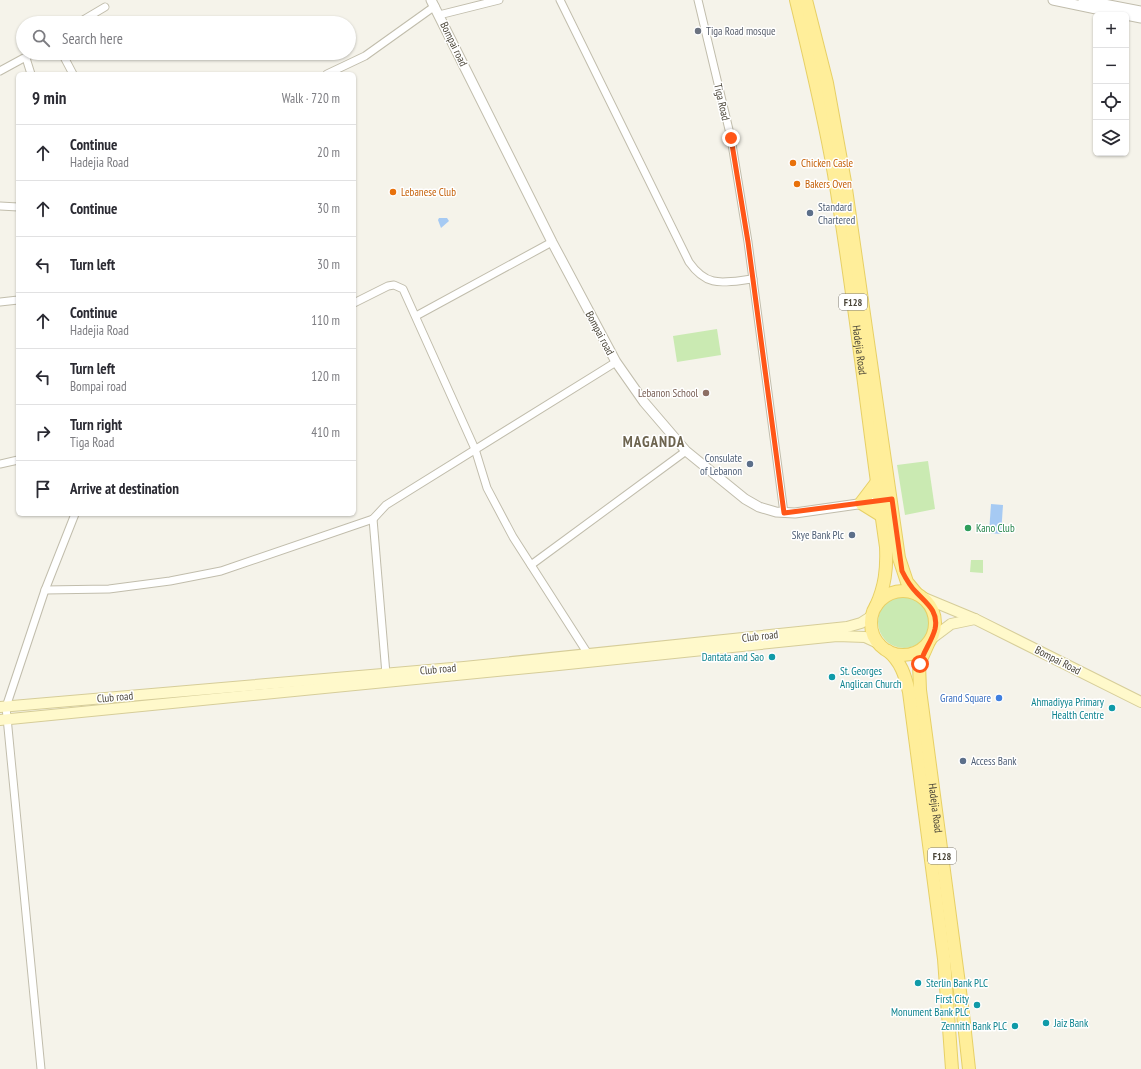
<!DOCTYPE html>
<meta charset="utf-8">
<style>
body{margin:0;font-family:"PT Sans Narrow",sans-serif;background:#f7f7f7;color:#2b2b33}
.controls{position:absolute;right:12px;top:12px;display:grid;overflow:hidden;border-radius:6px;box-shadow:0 1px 3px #0004}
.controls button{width:36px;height:36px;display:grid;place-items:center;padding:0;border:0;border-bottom:1px solid #e1e1e2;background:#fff;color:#2b2b33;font:20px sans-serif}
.stop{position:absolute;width:12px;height:12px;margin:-9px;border:3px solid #ff5618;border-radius:50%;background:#fff}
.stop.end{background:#ff5618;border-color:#fff;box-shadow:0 1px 4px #0008}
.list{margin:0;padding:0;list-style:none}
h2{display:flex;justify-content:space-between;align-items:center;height:52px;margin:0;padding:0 16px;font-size:17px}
h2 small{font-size:13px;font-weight:400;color:#7c7c81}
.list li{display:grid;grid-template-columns:26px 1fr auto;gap:12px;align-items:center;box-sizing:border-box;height:56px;padding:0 16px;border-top:1px solid #e1e1e2}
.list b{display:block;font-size:15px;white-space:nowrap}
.list p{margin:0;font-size:13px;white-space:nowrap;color:#7c7c81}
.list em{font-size:13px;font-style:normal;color:#7c7c81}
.icon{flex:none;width:22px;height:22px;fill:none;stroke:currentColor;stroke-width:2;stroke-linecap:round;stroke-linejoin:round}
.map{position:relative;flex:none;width:1141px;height:1069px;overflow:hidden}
.search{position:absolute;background:#fff;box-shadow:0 1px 3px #0004;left:16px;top:16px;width:340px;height:44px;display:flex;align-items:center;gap:10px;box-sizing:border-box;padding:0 14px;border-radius:22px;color:#7c7c81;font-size:15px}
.panel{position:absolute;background:#fff;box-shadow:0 1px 3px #0004;left:16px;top:72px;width:340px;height:444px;border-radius:6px}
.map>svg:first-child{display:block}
.green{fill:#caeab2}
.water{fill:#a6caf3}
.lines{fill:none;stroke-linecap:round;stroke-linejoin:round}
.minor-casing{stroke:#c1bdac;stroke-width:9}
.tertiary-casing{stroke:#c1bdac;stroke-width:11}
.secondary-casing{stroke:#d6cd99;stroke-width:12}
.primary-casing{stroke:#e7d066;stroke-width:14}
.minor{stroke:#fff;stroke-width:7}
.tertiary{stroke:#fff;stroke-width:9}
.secondary{stroke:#fff9cb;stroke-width:10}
.primary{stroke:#ffee9a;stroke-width:12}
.route{stroke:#ff5618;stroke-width:5}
.worship-dot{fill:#6b7280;stroke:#fff;stroke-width:1.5}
.food-dot{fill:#e8710a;stroke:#fff;stroke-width:1.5}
.service-dot{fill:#5c6f8a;stroke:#fff;stroke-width:1.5}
.education-dot{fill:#8d6e63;stroke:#fff;stroke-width:1.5}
.leisure-dot{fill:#2e9e5b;stroke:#fff;stroke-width:1.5}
.culture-dot{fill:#0f9aa8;stroke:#fff;stroke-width:1.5}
.shop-dot{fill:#3f7fe0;stroke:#fff;stroke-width:1.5}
.labels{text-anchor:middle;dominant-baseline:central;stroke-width:3;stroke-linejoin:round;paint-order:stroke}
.shield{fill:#fff;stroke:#807d74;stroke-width:1}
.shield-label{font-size:10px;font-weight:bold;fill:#4a4538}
.worship-label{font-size:11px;fill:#5b616d;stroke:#fff;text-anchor:start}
.street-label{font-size:11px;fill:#4a4538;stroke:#fff}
.food-label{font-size:11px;fill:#c56008;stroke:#fff;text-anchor:start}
.service-label{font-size:11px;fill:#4e5e75;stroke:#fff;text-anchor:start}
.education-label{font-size:11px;fill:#785e54;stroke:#fff;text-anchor:end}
.leisure-label{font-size:11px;fill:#27864d;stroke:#fff;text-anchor:start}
.culture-label{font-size:11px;fill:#0d838f;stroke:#fff;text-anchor:end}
.shop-label{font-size:11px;fill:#366cbe;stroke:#fff;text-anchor:end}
.district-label{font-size:15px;font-weight:bold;letter-spacing:1px;fill:#6d644f;stroke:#fff}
</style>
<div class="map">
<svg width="1141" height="1069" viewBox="0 0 1141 1069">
<rect width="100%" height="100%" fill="#f5f3ea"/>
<!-- green -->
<g class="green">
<path d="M 717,329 L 721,355 L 677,362 L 673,336 Z"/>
<path d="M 928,461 L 935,509 L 905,515 L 897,465 Z"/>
<path d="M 971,560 L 983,560 L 983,573 L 970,572 Z"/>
<circle cx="904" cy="622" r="26"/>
</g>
<!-- water -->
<g class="water">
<path d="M 439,218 L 447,218 L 449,221 L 441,228 L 438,220 Z"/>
<path d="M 991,504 L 1003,505 L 1001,534 L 989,533 Z"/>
</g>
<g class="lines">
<defs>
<g id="minor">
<path d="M 560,0 L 689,262 C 708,289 724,282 753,279"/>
<path d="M 698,0 L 731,138 L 748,242 L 784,513"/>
<path d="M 439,15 L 499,0"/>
<path d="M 78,23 L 105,7"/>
<path d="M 64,57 L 73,74"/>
<path d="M 26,58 L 31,74"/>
<path d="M 0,71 L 33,53"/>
<path d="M 327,74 L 365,56 L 435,6"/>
<path d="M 0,206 L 18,207"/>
<path d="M 0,302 L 18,300"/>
<path d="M 354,303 L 388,286 L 394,285 L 403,289 L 475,449 L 487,488 L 513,537 L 588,654"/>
<path d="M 416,316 L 552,242"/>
<path d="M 0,464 L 18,460"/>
<path d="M 373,519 L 386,674"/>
<path d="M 531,565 L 686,451"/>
<path d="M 45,590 L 109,589 L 170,581 L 221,571 L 373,519 L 386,505 L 616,362"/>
<path d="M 41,1069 L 6,707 L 45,590 L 75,514"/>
</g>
<g id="tertiary">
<path d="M 431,0 L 552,242 L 616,362 L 644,402 L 686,451 L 745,499 L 759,507 L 776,512 L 795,513 L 886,500"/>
<path d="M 1053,0 L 1125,15"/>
<path d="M 1083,0 L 1141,11"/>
<path d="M 1126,15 L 1141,18"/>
</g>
<g id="secondary">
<path d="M 922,597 L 975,619 L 1141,702"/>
<path d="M 931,639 L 951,624 L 975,619"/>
<path d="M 0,707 L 464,667 L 847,627 L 861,623 L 872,616"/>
<path d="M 0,720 L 549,666 L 837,636 L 865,637 L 880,644"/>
</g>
<g id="primary">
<path id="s1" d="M 796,0 C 810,58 824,115 834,174 C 855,298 868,423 886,547 C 887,569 885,586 876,606"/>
<path d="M 806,0 L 827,83 L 845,182 L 899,558 L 907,582 L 917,594"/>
<path d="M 877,482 L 861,503 L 882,516"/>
<circle cx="903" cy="623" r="32"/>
<path id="s2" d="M 928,644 L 919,664 L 920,690 L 963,1014 L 969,1069"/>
<path d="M 888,651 C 901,662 905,675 909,692 L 944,959 L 952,1069"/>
</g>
</defs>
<!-- minor casing -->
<use href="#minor" class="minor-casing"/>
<!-- tertiary casing -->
<use href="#tertiary" class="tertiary-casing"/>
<!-- secondary casing -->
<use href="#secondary" class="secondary-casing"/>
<!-- primary casing -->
<use href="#primary" class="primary-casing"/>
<!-- minor -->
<use href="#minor" class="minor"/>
<!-- tertiary -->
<use href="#tertiary" class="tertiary"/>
<!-- secondary -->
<use href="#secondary" class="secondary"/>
<!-- primary -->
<use href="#primary" class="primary"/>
</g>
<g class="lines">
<!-- route -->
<path class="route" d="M 731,138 L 748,242 L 784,513 L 892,499 L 902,571 C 906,579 910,586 916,592 C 926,603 939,611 935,629 C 932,641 923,652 920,664"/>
</g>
<!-- markers -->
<circle class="worship-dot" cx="698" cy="31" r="4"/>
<g class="food-dot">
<circle cx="793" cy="163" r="4"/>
<circle cx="797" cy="184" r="4"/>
<circle cx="393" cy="192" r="4"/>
</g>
<g class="service-dot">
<circle cx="810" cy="213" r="4"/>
<circle cx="750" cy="464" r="4"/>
<circle cx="852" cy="535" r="4"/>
<circle cx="963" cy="761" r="4"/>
</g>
<circle class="education-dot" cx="706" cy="393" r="4"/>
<circle class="leisure-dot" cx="968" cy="528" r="4"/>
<g class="culture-dot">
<circle cx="772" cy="657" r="4"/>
<circle cx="832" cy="677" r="4"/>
<circle cx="1112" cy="708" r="4"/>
<circle cx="918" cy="983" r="4"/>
<circle cx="977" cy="1005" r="4"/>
<circle cx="1046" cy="1023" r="4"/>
<circle cx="1015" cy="1026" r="4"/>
</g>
<circle class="shop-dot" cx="999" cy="698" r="4"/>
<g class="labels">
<!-- shield labels -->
<g class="shield">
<rect x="839" y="294" width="28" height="16" rx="3"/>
<rect x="928" y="848" width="28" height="16" rx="3"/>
</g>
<g class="shield-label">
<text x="853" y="302">F128</text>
<text x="942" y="856">F128</text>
</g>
<!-- worship labels -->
<g class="worship-label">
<text x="706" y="31">Tiga Road mosque</text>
</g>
<!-- street labels -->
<g class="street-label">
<text transform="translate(454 44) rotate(64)">Bompai road</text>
<text transform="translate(722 102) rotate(77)">Tiga Road</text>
<text transform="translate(600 333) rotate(62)">Bompai road</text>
<text stroke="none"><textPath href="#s1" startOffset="356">Hadejia Road</textPath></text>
<text transform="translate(760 636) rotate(-6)">Club road</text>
<text transform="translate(1058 660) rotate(27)">Bompai Road</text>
<text transform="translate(438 669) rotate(-5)">Club road</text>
<text transform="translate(115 697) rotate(-5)">Club road</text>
<text stroke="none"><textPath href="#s2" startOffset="167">Hadejia Road</textPath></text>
</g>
<!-- food labels -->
<g class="food-label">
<text x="801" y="163">Chicken Casle</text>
<text x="805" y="184">Bakers Oven</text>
<text x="401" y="192">Lebanese Club</text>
</g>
<!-- service labels -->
<g class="service-label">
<text x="818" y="207">Standard<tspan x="818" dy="13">Chartered</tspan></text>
<text x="742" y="458" text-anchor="end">Consulate<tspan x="742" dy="13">of Lebanon</tspan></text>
<text x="844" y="535" text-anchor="end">Skye Bank Plc</text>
<text x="971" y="761">Access Bank</text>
</g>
<!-- education labels -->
<g class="education-label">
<text x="698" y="393">Lebanon School</text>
</g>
<!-- leisure labels -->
<g class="leisure-label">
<text x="976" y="528">Kano Club</text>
</g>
<!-- culture labels -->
<g class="culture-label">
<text x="764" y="657">Dantata and Sao</text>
<text x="840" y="671" text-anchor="start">St. Georges<tspan x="840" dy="13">Anglican Church</tspan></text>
<text x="1104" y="702">Ahmadiyya Primary<tspan x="1104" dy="13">Health Centre</tspan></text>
<text x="926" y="983" text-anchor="start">Sterlin Bank PLC</text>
<text x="969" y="999">First City<tspan x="969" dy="13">Monument Bank PLC</tspan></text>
<text x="1054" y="1023" text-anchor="start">Jaiz Bank</text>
<text x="1007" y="1026">Zennith Bank PLC</text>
</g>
<!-- shop labels -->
<g class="shop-label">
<text x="991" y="698">Grand Square</text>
</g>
<!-- district labels -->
<g class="district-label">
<text x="654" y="441">MAGANDA</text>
</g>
</g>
</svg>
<div class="controls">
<button>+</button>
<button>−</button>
<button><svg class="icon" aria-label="locate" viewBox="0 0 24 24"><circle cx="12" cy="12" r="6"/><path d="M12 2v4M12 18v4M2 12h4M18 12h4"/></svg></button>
<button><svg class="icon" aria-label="layers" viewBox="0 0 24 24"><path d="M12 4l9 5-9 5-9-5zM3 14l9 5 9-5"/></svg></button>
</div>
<div class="stop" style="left:920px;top:664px"></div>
<div class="stop end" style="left:731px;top:138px"></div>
<div class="search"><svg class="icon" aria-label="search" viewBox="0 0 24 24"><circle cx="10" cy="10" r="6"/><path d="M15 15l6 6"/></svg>Search here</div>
<section class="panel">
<h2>9 min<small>Walk · 720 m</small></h2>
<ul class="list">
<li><svg class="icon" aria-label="ahead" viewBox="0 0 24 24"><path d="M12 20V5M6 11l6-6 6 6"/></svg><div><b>Continue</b><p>Hadejia Road</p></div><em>20 m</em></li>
<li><svg class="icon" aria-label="ahead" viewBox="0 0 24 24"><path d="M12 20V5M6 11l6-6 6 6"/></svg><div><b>Continue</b></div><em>30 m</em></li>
<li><svg class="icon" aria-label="left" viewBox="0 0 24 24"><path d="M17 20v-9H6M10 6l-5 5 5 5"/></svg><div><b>Turn left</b></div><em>30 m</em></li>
<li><svg class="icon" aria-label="ahead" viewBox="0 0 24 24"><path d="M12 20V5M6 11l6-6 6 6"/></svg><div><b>Continue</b><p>Hadejia Road</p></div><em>110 m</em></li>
<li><svg class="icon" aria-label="left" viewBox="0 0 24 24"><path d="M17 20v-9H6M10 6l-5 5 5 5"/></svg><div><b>Turn left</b><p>Bompai road</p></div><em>120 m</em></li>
<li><svg class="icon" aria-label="right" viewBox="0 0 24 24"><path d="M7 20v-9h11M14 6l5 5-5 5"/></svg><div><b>Turn right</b><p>Tiga Road</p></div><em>410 m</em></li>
<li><svg class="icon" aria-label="arrive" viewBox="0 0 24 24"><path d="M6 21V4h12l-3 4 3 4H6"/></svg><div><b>Arrive at destination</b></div></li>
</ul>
</section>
</div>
